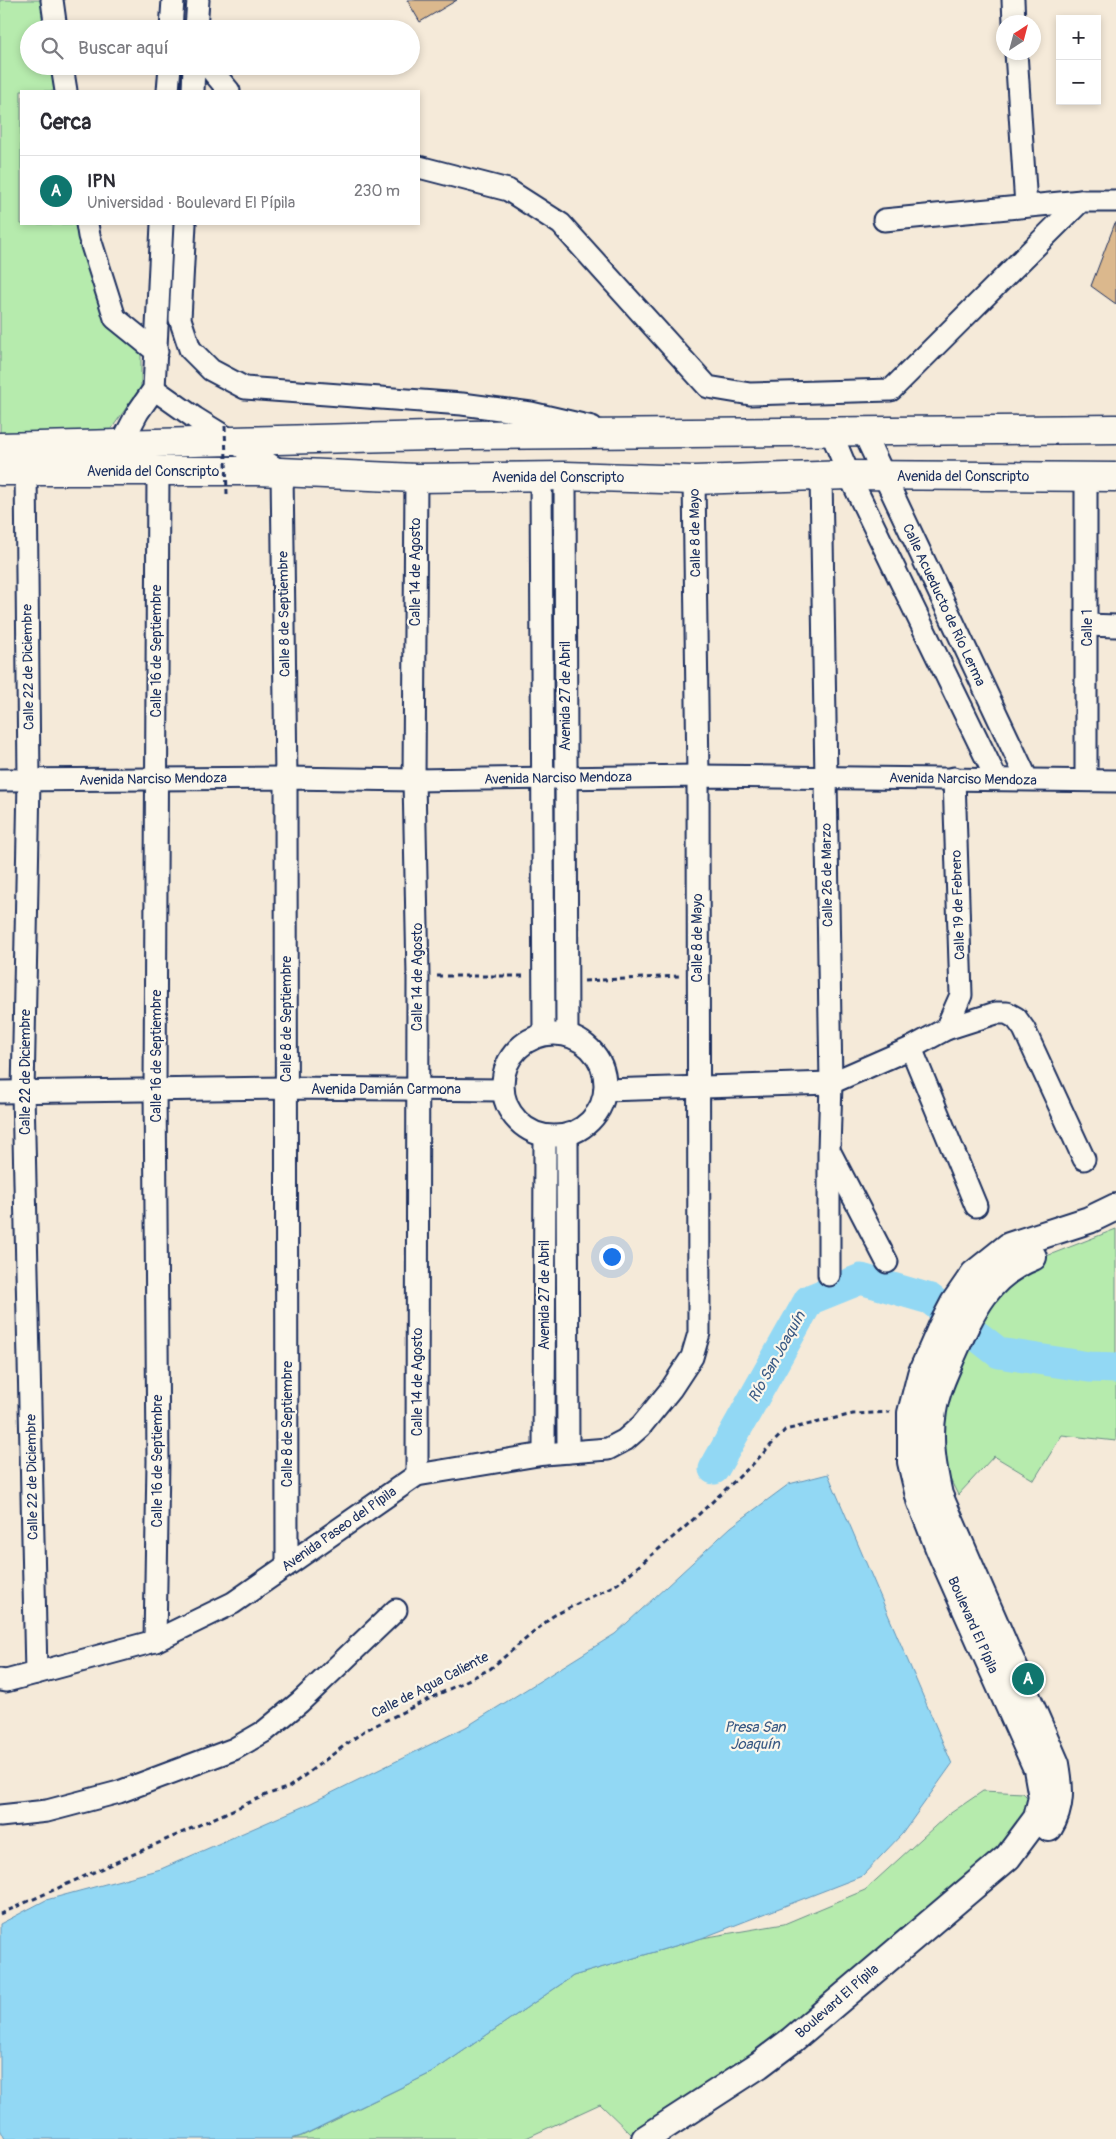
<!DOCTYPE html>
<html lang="es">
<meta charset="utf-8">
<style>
body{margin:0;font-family:Pangolin,sans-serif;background:#f7f7f7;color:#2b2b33}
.controls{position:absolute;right:15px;top:15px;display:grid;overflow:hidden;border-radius:0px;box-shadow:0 2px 8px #0003}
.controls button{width:45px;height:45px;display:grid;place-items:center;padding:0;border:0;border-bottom:1px solid #e1e1e2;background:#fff;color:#2b2b33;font:25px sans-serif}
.compass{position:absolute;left:996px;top:15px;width:45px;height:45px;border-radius:50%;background:#fff;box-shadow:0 2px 8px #0003;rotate:36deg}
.you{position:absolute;left:611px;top:1256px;width:18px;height:18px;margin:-12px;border:4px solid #fff;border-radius:50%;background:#1a73e8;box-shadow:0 0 0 8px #1a73e833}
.badge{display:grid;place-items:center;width:32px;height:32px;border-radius:50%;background:#0f766e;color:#fff;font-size:16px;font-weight:700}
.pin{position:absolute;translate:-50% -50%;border:2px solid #fff;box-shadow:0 1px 5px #0006}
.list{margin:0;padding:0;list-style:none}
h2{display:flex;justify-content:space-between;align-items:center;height:65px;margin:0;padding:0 20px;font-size:21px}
h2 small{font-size:16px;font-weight:400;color:#7c7c81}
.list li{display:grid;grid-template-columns:32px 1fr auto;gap:15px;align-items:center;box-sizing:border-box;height:70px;padding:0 20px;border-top:1px solid #e1e1e2}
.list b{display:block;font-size:19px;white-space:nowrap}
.list p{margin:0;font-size:16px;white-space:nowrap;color:#7c7c81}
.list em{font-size:16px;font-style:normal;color:#7c7c81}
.icon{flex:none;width:28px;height:28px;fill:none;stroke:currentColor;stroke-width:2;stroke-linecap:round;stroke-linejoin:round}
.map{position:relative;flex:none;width:1116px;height:2139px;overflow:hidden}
.search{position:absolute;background:#fff;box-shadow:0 2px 8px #0003;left:20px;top:20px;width:400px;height:55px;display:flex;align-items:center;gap:12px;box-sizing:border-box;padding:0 18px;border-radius:28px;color:#7c7c81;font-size:19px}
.panel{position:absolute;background:#fff;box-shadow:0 2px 8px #0003;left:20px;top:90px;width:400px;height:135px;border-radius:0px}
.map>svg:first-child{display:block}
.green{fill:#b6ebad;stroke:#688d86}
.water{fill:#92d8f4;stroke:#6294b8}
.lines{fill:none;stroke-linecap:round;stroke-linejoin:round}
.river{stroke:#92d8f4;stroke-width:31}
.building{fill:#dbb88d;stroke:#1b2f5e}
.minor-casing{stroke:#1b2f5e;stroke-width:25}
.tertiary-casing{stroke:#1b2f5e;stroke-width:30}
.secondary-casing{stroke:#1b2f5e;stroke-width:31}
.path{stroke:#1b2f5e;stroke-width:3;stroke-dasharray:5 4;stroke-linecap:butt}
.minor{stroke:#fbf7ec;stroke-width:21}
.tertiary{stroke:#fbf7ec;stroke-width:26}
.secondary{stroke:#fbf7ec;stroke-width:28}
.path-bridge{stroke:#1b2f5e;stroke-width:3;stroke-dasharray:5 4;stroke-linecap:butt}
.labels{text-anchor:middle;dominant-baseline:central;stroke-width:4.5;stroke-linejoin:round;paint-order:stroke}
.street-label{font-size:14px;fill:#1b2f5e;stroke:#fbf7ec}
.water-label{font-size:15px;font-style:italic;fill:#395984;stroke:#fbf7ec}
</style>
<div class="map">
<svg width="1116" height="2139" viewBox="0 0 1116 2139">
<rect width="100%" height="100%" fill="#f5ead9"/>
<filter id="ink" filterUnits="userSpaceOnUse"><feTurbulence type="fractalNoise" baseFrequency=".02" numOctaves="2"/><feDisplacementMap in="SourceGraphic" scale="10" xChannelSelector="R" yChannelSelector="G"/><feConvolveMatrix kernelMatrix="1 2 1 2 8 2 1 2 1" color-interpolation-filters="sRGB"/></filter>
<g filter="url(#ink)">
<!-- green -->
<g class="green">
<path d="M 0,0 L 40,0 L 45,29 L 29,29 L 29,66 L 52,66 L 57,91 L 21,91 L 21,224 L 86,224 L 110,321 L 141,355 L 141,387 L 107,435 L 0,436 Z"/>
<path d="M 1116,1229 L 1116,1441 L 1062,1435 L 1034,1480 L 994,1456 L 958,1495 L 938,1455 L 944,1386 L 985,1302 L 1026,1264 Z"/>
<path d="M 983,1791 L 1023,1793 L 1034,1804 L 1000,1850 L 773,2043 L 631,2134 L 600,2104 L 524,2139 L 291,2139 L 302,2136 L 431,2073 L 573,1976 L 702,1938 L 784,1924 L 865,1890 L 945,1817 Z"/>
</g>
<!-- water -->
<path class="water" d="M 828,1474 L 952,1764 L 902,1834 L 862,1876 L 702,1938 L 573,1976 L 431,2073 L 301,2136 L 291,2139 L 5,2139 L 0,2129 L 0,1924 L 46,1900 L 161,1869 L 309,1804 L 466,1727 L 615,1634 L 731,1527 L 789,1484 Z"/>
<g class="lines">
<!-- river -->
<path class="river" d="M 714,1469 L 809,1300 L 861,1279 L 930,1299 L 999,1353 L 1089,1367 L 1116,1368"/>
</g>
<!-- building -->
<g class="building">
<path d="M 407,0 L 457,0 L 420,22 Z"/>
<path d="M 1115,223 L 1116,223 L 1116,304 L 1091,286 Z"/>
</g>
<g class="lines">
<defs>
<g id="minor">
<path d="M 52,0 L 56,29"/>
<path d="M 1013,0 L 1014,22"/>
<path d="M 171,29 L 173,0"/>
<path d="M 196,29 L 198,0"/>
<path d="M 1016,52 L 1026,206"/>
<path d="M 62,66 L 66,91"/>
<path d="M 208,66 L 229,91"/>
<path d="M 168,91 L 170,66"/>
<path d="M 193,91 L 194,66"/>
<path d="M 419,167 L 508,190 L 561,224 L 708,387 L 750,394 L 891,390 L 1081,201 L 1116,201"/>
<path d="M 884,220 L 1081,201"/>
<path d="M 87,224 L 89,236 L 115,318 L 157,352"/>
<path d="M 185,224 L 180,319 L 190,349 L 211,370 L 245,388 L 462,404 L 531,413 L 592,427"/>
<path d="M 154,389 L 195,418 L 282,472 L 286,778 L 287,1565"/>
<path d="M 863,431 L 1027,779"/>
<path d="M 831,432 L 849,475 L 996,778"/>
<path d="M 121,444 L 138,412 L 154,389 L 162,224"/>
<path d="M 26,471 L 29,780 L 23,1093 L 36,1673"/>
<path d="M 541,476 L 544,1034"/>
<path d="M 565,476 L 567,1035"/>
<path d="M 821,476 L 831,1083 L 829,1150 L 829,1275"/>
<path d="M 1086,477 L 1086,780"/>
<path d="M 416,478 L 414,780 L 418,976 L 417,1475"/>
<path d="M 1087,625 L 1116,626"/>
<path d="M 0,780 L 286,778 L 414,780 L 698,776 L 1116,781"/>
<path d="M 946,1029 L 961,995 L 954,778"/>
<circle cx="554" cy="1085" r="51"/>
<path d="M 911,1048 L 976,1206"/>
<path d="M 605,1090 L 831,1083 L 911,1048 L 946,1029 L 996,1013 L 1007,1013 L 1016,1018 L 1024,1029 L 1084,1159"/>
<path d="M 0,1092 L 286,1088 L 502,1090"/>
<path d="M 567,1135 L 568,1452"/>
<path d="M 831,1154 L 887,1262"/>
<path d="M 544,1454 L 545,1136"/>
<path d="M 155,1641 L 158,1461 L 155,1090 L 158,471"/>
<path d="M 0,1680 L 6,1681 L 36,1673 L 155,1641 L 233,1603 L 417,1475 L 544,1454 L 608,1449 L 625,1440 L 641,1426 L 671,1389 L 692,1357 L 699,1333 L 698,776 L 694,480"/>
<path d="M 0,1816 L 47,1811 L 119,1792 L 234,1749 L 265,1731 L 300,1702 L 396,1610"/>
</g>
<g id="tertiary">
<path d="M 1033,1257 C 987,1275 972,1311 953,1354 C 945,1372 936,1391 933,1411 C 928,1439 933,1468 939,1495 L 1056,1764 C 1060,1787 1062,1807 1049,1828"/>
<path d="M 645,2139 L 759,2065 L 792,2040 L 1008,1857 L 1037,1818 L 1042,1797 L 1037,1769 L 940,1551 L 920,1500 L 911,1462 L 911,1413 L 921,1374 L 942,1326 L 954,1303 L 974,1274 L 1009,1246 L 1089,1220 L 1116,1207"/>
</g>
<g id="secondary">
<path d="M 0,447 L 469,435 L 1116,429"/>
<path d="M 0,471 L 257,471 L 416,478 L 565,476 L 694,480 L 849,475 L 1116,477"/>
</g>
</defs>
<!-- minor casing -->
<use href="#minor" class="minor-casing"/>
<!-- tertiary casing -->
<use href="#tertiary" class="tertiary-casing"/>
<!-- secondary casing -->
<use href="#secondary" class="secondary-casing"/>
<!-- path -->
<g class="path">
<path d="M 437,976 L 525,976"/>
<path d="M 584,981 L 681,976"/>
<path d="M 0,1914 L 266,1795 L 289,1787 L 364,1731 L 490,1669 L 553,1616 L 617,1584 L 684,1528 L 754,1463 L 785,1430 L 853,1414 L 890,1412"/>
</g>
<!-- minor -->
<use href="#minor" class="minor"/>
<!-- tertiary -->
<use href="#tertiary" class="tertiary"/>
<!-- secondary -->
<use href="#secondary" class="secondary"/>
<!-- path-bridge -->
<path class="path-bridge" d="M 225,426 L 227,494"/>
</g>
</g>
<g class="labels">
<!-- street labels -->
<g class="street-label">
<text x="153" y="471">Avenida del Conscripto</text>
<text x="963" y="476">Avenida del Conscripto</text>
<text x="558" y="477">Avenida del Conscripto</text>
<text transform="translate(695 533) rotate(-91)">Calle 8 de Mayo</text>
<text transform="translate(415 572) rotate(-90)">Calle 14 de Agosto</text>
<text transform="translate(944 605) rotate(65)">Calle Acueducto de Río Lerma</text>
<text transform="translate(284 614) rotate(-91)">Calle 8 de Septiembre</text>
<text transform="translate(1087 628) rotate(-90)">Calle 1</text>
<text transform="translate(156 651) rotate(-90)">Calle 16 de Septiembre</text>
<text transform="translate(28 667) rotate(-91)">Calle 22 de Diciembre</text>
<text transform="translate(565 696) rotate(-90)">Avenida 27 de Abril</text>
<text transform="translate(558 778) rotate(-1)">Avenida Narciso Mendoza</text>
<text transform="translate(153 779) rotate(-1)">Avenida Narciso Mendoza</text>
<text transform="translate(963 779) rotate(1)">Avenida Narciso Mendoza</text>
<text transform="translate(827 875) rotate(-91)">Calle 26 de Marzo</text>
<text transform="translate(958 905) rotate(-92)">Calle 19 de Febrero</text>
<text transform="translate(697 938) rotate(-90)">Calle 8 de Mayo</text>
<text transform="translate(417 977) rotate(-90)">Calle 14 de Agosto</text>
<text transform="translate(286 1019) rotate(-90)">Calle 8 de Septiembre</text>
<text transform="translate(156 1056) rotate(-90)">Calle 16 de Septiembre</text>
<text transform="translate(25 1072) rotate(-90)">Calle 22 de Diciembre</text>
<text x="386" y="1089">Avenida Damián Carmona</text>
<text transform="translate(544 1295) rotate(-90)">Avenida 27 de Abril</text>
<text transform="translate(417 1382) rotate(-90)">Calle 14 de Agosto</text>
<text transform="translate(287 1424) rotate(-90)">Calle 8 de Septiembre</text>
<text transform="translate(157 1461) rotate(-90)">Calle 16 de Septiembre</text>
<text transform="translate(32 1477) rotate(-91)">Calle 22 de Diciembre</text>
<text transform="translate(339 1529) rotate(-35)">Avenida Paseo del Pípila</text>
<text transform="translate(973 1625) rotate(66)">Boulevard El Pípila</text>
<text transform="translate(430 1685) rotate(-27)">Calle de Agua Caliente</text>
<text transform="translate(837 2001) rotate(-41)">Boulevard El Pípila</text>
</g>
<!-- water labels -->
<g class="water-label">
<text transform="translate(777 1357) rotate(-61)">Río San Joaquín</text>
<text x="755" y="1727">Presa San<tspan x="755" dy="17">Joaquín</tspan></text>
</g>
</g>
</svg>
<div class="controls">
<button>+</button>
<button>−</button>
</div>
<svg class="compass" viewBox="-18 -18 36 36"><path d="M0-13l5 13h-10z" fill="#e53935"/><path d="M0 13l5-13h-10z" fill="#7c7c81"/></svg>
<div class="you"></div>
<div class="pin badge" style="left:1028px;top:1679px">A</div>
<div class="search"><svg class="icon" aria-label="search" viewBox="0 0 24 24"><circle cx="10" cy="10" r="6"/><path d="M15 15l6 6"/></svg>Buscar aquí</div>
<section class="panel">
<h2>Cerca<small></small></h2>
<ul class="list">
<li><span class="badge">A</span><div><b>IPN</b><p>Universidad · Boulevard El Pípila</p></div><em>230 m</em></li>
</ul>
</section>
</div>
